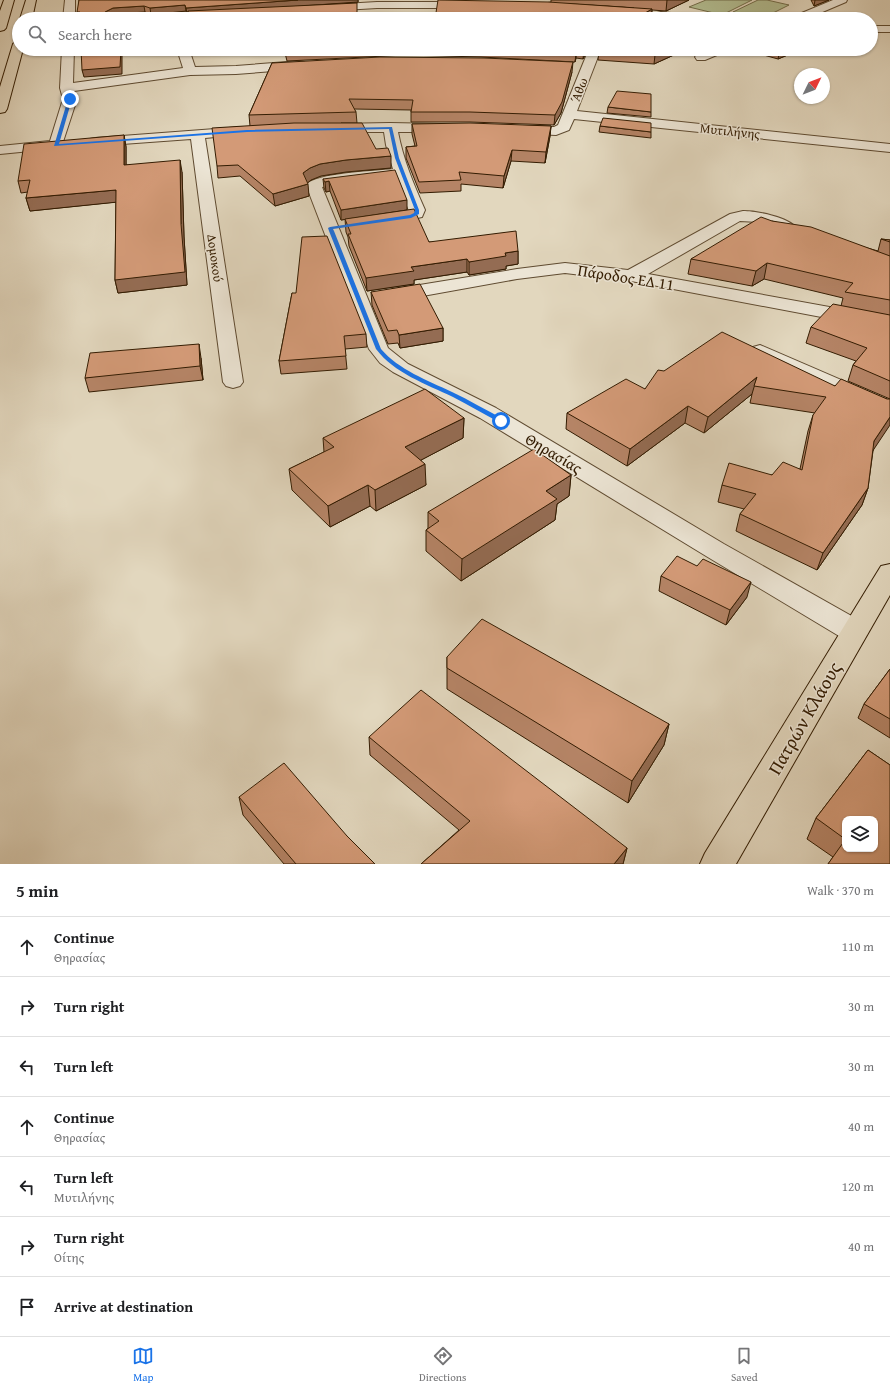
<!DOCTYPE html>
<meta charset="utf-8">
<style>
body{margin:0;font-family:"Gentium Book Plus",serif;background:#f6f6f6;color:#202124}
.controls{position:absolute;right:12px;bottom:12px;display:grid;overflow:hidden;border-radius:8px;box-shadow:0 1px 3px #0004}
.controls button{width:36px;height:36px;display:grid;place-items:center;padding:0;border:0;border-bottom:1px solid #e0e0e0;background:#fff;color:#202124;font:20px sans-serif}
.compass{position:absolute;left:794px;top:68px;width:36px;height:36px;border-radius:50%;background:#fff;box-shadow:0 1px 3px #0004;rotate:47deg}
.stop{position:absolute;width:12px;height:12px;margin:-9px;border:3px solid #1a73e8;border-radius:50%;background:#fff}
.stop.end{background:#1a73e8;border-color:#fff;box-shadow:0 1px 4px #0008}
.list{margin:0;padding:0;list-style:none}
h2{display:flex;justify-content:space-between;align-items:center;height:52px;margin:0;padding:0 16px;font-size:17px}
h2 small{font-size:13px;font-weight:400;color:#757577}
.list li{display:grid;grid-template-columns:26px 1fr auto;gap:12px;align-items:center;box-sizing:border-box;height:60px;padding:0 16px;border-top:1px solid #e0e0e0}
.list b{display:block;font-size:15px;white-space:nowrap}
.list p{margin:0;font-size:13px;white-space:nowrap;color:#757577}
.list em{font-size:13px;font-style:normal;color:#757577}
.icon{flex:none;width:22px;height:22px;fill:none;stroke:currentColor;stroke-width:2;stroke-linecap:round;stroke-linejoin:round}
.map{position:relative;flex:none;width:890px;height:864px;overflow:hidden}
.search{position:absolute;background:#fff;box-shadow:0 1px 3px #0004;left:12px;right:12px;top:12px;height:44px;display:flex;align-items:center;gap:10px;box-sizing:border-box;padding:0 14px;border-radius:22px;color:#757577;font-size:15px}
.sheet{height:472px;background:#fff}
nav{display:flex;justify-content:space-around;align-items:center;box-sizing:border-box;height:56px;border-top:1px solid #e0e0e0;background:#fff;font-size:11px;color:#757577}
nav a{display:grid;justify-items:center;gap:2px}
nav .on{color:#1a73e8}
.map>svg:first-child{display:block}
.green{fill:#b3be92;stroke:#736d4a}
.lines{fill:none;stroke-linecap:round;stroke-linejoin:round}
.minor-casing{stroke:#5f4b31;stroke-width:2}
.major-casing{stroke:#331c02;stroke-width:2}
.minor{fill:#ece5d5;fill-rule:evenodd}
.major{fill:#e2d7be;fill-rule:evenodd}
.wall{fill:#b58466;stroke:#331c02;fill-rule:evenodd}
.shaded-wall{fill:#946c53;stroke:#331c02}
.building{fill:#d39a77;stroke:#331c02}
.route{fill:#1a73e8}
.labels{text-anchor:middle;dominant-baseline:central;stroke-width:3;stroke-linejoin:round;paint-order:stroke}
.far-street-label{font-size:13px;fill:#331c02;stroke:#ece5d5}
.street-label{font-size:16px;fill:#331c02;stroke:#ece5d5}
.near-street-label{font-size:19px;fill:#331c02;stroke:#ece5d5}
</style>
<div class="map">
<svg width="890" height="864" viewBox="0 0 890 864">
<rect width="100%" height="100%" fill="#e2d7be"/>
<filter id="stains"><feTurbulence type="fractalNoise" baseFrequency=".005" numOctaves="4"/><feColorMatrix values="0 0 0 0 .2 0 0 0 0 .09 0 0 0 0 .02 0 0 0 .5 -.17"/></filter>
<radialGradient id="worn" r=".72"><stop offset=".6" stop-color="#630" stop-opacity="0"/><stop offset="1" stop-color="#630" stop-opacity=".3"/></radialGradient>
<!-- green -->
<g class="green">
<path d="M 706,0 L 752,0 L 722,15 L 689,7 Z"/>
<path d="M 758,0 L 767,0 L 789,5 L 761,19 L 733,12 Z"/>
</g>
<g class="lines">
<defs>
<g id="minor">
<path d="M 65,0 L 75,0 L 75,19 L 63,19 Z"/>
<path d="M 833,0 L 847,0 L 846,2 L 806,19 L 790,19 L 792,17 Z"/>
<path d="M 377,2 L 467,2 L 472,5 L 467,8 L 377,8 L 327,11 L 322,8 L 327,5 Z"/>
<path d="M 661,12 L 701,16 L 707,19 L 668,19 L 657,17 L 656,15 L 657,13 Z"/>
<path d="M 219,13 L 225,16 L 223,18 L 176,19 L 182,16 Z"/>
<path d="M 145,14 L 149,15 L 151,17 L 149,19 L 108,19 L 114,16 Z"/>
<rect x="871" y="26" width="19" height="6"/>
<path d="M 62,49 L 74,49 L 73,83 L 183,68 L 177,49 L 189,49 L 195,67 L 236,66 L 300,61 L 304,62 L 306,65 L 304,68 L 300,69 L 236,74 L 190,75 L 74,91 L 77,99 L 61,148 L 0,154 L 0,146 L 50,141 L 63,99 L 60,88 Z"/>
<path d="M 589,49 L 601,49 L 577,111 L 890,144 L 890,152 L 574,119 L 569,130 L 556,135 L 515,133 L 513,130 L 515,127 L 520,126 L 554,127 L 558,125 Z"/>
<path d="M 710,49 L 726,49 L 724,52 L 705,60 L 697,60 L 695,57 L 697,54 Z"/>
<path d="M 390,123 L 442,124 L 447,125 L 449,128 L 447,131 L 442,132 L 398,132 C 403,159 414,185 425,210 L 422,217 L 386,225 L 380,223 L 378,220 L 380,217 L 409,211 L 396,178 L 322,187 L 388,348 L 408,364 L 496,408 L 724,544 L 864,623 L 868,631 L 864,639 L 854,642 L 844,639 L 706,556 L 480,418 L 393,372 L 380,363 L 369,349 L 306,185 C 315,173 376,171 393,169 L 386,145 L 384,132 L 334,132 L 329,131 L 327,128 L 329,125 L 334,124 Z"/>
<path d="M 242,127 L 247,128 L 249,131 L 247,134 L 205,138 L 243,382 L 240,386 L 233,388 L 226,386 L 223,382 L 191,139 L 95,146 L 90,145 L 88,142 L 90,139 L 95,138 Z"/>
<path d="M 743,211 C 756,211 789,217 796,228 L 794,232 L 788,233 L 758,222 L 740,221 L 648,274 L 890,318 L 890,330 L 631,281 L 565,273 L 517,279 L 395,301 L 388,299 L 386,295 L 388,291 L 395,289 L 517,269 L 565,263 L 628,270 L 730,214 Z"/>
<path d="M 760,345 L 890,401 L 890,416 L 882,414 L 753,355 L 750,351 L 753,347 Z"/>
</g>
<g id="major">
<path d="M 4,0 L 14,0 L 6,28 L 4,30 L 0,31 L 0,11 Z"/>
<path d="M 26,0 L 36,0 L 32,19 L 20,19 Z"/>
<path d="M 19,40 L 19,49 L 23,49 L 7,109 L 5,112 L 0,113 L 0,87 L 13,44 L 15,42 Z"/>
<path d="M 890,564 L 890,595 L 736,864 L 700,864 L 705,853 L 881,566 Z"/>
</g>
</defs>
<!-- minor casing -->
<use href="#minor" class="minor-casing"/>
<!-- major casing -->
<use href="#major" class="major-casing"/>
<!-- minor -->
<use href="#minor" class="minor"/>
<!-- major -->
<use href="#major" class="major"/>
</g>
<!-- wall -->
<g class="wall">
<path d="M 79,0 L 358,0 L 358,2 L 298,6 L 358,16 L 361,18 L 435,19 L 551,2 L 551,0 L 689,0 L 666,11 L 652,10 L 652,14 L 691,19 L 189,19 L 188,14 L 187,14 L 186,11 L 151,15 L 145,12 L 118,14 L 78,19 ZM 571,4 L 606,6 L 634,8 Z"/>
<path d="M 811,0 L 829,0 L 814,6 Z"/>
<path d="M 284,49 L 588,49 L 583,59 L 576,58 L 575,62 L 481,57 L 405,55 L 287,61 Z"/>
<path d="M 687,49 L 654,64 L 598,60 L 599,51 Z"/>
<path d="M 742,49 L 802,49 L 778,59 Z"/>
<path d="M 272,63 L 572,72 L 561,113 L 554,125 L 470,122 L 411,122 L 411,110 L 354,109 L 356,112 L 357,123 L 341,123 L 376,149 L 391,168 L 346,172 L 321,176 L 311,180 L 307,183 L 309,196 L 275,206 L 240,176 L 218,178 L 217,166 L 250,126 L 249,115 Z"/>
<path d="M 608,107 L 651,112 L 651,117 L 607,113 Z"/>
<path d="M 412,124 L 551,126 L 550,136 L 545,163 L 511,161 L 503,188 L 461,184 L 461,191 L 420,193 L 406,158 L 406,147 L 415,146 L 412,134 Z"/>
<path d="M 600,126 L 651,132 L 651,138 L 599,132 Z"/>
<path d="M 124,135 L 126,147 L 126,165 L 182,172 L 184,237 L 187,285 L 118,293 L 115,280 L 116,202 L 30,211 L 26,198 L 28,192 L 21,193 L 18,181 Z"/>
<path d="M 323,179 L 407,210 L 341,220 L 330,191 L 326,192 L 324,188 Z"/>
<path d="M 345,219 L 429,242 L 518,251 L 518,264 L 506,266 L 506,269 L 469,275 L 467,272 L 414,280 L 414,284 L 367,291 L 349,246 L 348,237 L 346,232 Z"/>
<path d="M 772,221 L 878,251 L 881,239 L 890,240 L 890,399 L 848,381 L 853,365 L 856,361 L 806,343 L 811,327 L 841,306 L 843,298 L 764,279 L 752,286 L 688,274 L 691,259 Z"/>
<path d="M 371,292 L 443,328 L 443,341 L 400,348 L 398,343 L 388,344 L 372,305 Z"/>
<path d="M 292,293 L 366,334 L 367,347 L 345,349 L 347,369 L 281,374 L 279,361 Z"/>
<path d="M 201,358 L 203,380 L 89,392 L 85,378 Z"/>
<path d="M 664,371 L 835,386 L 887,399 L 873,451 L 868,488 L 862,505 L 817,570 L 736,531 L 740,514 L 744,509 L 718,502 L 722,485 L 800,469 L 808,431 L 813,415 L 815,413 L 750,403 L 752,394 L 704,433 L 685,423 L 627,466 L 566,429 L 567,413 L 645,389 Z"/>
<path d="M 464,418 L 463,438 L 421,460 L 426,485 L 376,511 L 370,506 L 330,527 L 292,490 L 289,469 L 324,452 L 323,438 Z"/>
<path d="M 571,475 L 569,496 L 557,504 L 555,520 L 461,581 L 426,551 L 426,530 L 428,528 L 428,512 Z"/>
<path d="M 661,576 L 747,597 L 726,625 L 659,591 Z"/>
<path d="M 447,657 L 669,724 L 664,745 L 628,803 L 447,689 Z"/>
<path d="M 890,669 L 890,738 L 858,718 L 864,704 Z"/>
<path d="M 369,737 L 627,848 L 623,864 L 421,864 L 459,830 L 370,755 Z"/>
<path d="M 868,750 L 890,765 L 890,864 L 828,864 L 833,857 L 807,839 L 816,818 ZM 845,819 L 875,819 L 875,849 L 845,849 Z"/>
<path d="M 239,797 L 347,836 L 375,864 L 284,864 L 243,815 Z"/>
</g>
<!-- shaded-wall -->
<g class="shaded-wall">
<path d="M 298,0 L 358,0 L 358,2 L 189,14 L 188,11 L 188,14 L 187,14 L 186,8 Z"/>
<path d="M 667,0 L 689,0 L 666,11 Z"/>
<path d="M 815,0 L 829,0 L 814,6 Z"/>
<path d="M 185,5 L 186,11 L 151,15 L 150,8 Z"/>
<path d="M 144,6 L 145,12 L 114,14 L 107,19 L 105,12 L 113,8 Z"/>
<path d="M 652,9 L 651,18 L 645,13 Z"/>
<path d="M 77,12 L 80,12 L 81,19 L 78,19 Z"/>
<path d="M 121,49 L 122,49 L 122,74 L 84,77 L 82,70 Z"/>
<path d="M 577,49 L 576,58 L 575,62 L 576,53 Z"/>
<path d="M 584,49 L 588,49 L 583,59 Z"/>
<path d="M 668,49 L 687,49 L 654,64 L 655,55 Z"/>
<path d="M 780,49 L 802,49 L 778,59 Z"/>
<path d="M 573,62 L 572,72 L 561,113 L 554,125 L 555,115 Z"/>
<path d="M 551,126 L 550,136 L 545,163 L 546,152 Z"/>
<path d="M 124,135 L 126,147 L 126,177 L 124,165 Z"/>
<path d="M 512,150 L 511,161 L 503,188 L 504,176 Z"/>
<path d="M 391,156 L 391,168 L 346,172 L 321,176 L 311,180 L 305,185 L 303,173 L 310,168 L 320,164 L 346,160 Z"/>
<path d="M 180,160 L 182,172 L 184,237 L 187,285 L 118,293 L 115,280 L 181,224 Z"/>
<path d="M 329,181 L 330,191 L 326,192 L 325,182 Z"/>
<path d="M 308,184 L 309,196 L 275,206 L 273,194 Z"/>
<path d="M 116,190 L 118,202 L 30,211 L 26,198 Z"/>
<path d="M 407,200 L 407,210 L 341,220 L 341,210 Z"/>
<path d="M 518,251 L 518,264 L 506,266 L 506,269 L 469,275 L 469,262 L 505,253 Z"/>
<path d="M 467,259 L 467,272 L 414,280 L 414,284 L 367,291 L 366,278 L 411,267 Z"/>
<path d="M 767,263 L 764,279 L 752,286 L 756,271 Z"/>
<path d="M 443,328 L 443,341 L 400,348 L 399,335 Z"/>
<path d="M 199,344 L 201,358 L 203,380 L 200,366 Z"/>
<path d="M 757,377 L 752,394 L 704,433 L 708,417 Z"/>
<path d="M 688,406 L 685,423 L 627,466 L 630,449 Z"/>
<path d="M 890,417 L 890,425 L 868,458 L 874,441 Z"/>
<path d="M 464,418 L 463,438 L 406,468 L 405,447 Z"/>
<path d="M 425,464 L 426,485 L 376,511 L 375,490 Z"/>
<path d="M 571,475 L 569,496 L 557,504 L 555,520 L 461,581 L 462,559 L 546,491 Z"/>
<path d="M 368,485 L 370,506 L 330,527 L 328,506 Z"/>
<path d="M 868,488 L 862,505 L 817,570 L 823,553 Z"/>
<path d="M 751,582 L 747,597 L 726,625 L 730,610 Z"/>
<path d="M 669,724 L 664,745 L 628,803 L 632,781 Z"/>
<path d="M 627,848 L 623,864 L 614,864 Z"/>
</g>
<!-- building -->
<g class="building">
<path d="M 79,0 L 298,0 L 186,8 L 185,5 L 150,8 L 144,6 L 113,8 L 105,12 L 107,14 L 134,14 L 134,19 L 80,19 L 80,12 L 77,12 Z"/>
<path d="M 438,0 L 548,2 L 652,9 L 645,13 L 691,16 L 691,19 L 277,19 L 276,18 L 261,19 L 191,19 L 188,11 L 357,3 L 357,16 L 361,16 L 361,18 L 435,19 Z"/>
<path d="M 81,49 L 121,49 L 120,67 L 82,70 Z"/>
<path d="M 285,49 L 337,49 L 286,51 Z"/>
<path d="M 511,49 L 577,49 L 576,53 Z"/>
<path d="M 600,49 L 668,49 L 655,55 L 599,51 Z"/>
<path d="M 380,57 L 484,58 L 573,62 L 562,102 L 555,115 L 470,112 L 411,112 L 413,100 L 349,99 L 356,112 L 249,115 L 272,63 Z"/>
<path d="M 617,91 L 651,94 L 651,112 L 608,107 Z"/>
<path d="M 603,118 L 651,123 L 651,132 L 600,126 Z"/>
<path d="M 294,123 L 362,123 L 376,149 L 388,148 L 391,156 L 346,160 L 320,164 L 310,168 L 303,173 L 308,184 L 273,194 L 238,165 L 217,166 L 212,128 Z"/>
<path d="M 470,123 L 551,126 L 546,152 L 512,150 L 504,176 L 459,172 L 461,180 L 419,182 L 406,147 L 417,146 L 412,124 Z"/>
<path d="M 124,135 L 124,165 L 180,160 L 181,224 L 185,272 L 115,280 L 116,190 L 26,198 L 30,180 L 18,181 L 24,144 Z"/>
<path d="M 395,170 L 407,200 L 341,210 L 329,181 L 325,182 L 323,179 Z"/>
<path d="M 414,209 L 429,242 L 516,231 L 518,251 L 505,253 L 506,256 L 469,262 L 467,259 L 411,267 L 414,271 L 366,278 L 348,234 L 351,234 L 345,219 Z"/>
<path d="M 761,217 L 772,221 L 811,227 L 890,256 L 890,300 L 845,292 L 853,283 L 767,263 L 756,271 L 691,259 Z"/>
<path d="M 327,236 L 366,334 L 344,336 L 346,356 L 279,361 L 292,293 L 296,293 L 302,237 Z"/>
<path d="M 881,239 L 890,240 L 890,242 Z"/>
<path d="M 420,284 L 443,328 L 399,335 L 397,330 L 388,331 L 371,292 Z"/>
<path d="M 833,304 L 890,315 L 890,381 L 853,365 L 867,348 L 811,327 Z"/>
<path d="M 722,332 L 835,386 L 841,379 L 887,399 L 890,399 L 890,417 L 874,441 L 868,488 L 823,553 L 740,514 L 756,494 L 722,485 L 729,463 L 772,475 L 783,462 L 802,470 L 813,415 L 826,397 L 754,386 L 757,377 L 708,417 L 688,406 L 630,449 L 567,413 L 626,379 L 645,389 L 658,370 L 664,371 Z"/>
<path d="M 199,344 L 200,366 L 85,378 L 90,353 Z"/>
<path d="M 425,389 L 464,418 L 405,447 L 425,464 L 375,490 L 368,485 L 328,506 L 289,469 L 334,447 L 323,438 Z"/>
<path d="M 534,449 L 571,475 L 546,491 L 557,499 L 462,559 L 426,530 L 439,521 L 428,512 Z"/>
<path d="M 677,556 L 697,566 L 703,559 L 751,582 L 730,610 L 661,576 Z"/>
<path d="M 482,619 L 669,724 L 632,781 L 447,668 L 447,657 Z"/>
<path d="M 890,669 L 890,719 L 864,704 Z"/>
<path d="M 421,690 L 627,848 L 614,864 L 421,864 L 470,821 L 369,737 Z"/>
<path d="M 868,750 L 890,765 L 890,864 L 828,864 L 845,840 L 845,849 L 875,849 L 875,819 L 845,819 L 845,839 L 816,818 Z"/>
<path d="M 284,763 L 347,836 L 375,864 L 296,864 L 239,797 Z"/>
</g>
<!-- route -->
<path class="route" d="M 70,98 L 72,99 L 59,144 L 247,130 L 392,127 L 399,158 L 419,210 L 419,214 L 411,218 L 333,229 L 334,231 L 381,349 C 399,370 427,380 452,392 C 469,400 486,410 503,419 L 503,422 L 499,422 C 483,414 469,405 453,397 C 426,384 394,373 376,349 L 329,231 L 328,228 L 330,227 L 410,215 L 414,213 L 415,210 L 395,158 L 389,129 L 247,132 L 54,146 L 68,99 Z"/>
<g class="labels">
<!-- far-street labels -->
<g class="far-street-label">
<text transform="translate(579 90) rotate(-68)">Άθω</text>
<text transform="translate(730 131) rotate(6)">Μυτιλήνης</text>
<text transform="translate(215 258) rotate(82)">Δομοκού</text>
</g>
<!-- street labels -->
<g class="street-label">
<text transform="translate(626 277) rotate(9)">Πάροδος ΕΔ 11</text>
<text transform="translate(554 453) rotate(31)">Θηρασίας</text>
</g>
<!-- near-street labels -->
<g class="near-street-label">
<text transform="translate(804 718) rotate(-60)">Πατρών Κλάους</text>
</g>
</g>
<rect width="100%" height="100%" filter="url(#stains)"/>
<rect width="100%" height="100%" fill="url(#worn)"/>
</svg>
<div class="controls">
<button><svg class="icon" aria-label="layers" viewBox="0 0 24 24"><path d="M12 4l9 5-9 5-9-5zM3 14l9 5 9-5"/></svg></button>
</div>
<svg class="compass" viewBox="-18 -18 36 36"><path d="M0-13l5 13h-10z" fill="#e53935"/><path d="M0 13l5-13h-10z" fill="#757577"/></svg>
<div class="stop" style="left:501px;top:421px"></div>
<div class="stop end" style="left:70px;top:99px"></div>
<div class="search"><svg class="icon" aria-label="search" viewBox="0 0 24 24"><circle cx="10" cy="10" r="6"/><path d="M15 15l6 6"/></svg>Search here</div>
</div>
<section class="sheet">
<h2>5 min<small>Walk · 370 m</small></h2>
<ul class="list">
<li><svg class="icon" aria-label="ahead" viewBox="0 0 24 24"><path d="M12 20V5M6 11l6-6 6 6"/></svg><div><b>Continue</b><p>Θηρασίας</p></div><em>110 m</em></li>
<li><svg class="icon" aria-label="right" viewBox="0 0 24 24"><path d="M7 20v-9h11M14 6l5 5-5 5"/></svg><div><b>Turn right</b></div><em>30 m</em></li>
<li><svg class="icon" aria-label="left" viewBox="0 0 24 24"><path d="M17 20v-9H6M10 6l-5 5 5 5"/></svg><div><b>Turn left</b></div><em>30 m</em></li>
<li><svg class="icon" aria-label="ahead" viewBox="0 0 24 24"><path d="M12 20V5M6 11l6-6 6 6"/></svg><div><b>Continue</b><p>Θηρασίας</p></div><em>40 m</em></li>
<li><svg class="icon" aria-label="left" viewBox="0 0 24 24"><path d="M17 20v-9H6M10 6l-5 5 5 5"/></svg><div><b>Turn left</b><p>Μυτιλήνης</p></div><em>120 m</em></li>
<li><svg class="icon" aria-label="right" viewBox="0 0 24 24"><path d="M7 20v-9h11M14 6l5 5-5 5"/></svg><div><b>Turn right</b><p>Οίτης</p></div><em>40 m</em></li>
<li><svg class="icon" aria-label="arrive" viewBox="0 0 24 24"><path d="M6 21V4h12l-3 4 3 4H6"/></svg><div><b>Arrive at destination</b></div></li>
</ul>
</section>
<nav>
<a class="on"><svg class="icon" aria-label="map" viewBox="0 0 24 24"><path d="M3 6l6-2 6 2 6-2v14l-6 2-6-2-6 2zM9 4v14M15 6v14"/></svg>Map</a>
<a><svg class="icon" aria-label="directions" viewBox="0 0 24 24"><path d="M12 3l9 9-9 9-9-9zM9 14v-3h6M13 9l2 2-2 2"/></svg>Directions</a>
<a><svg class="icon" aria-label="saved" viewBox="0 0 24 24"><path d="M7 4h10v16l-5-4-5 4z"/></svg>Saved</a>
</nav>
